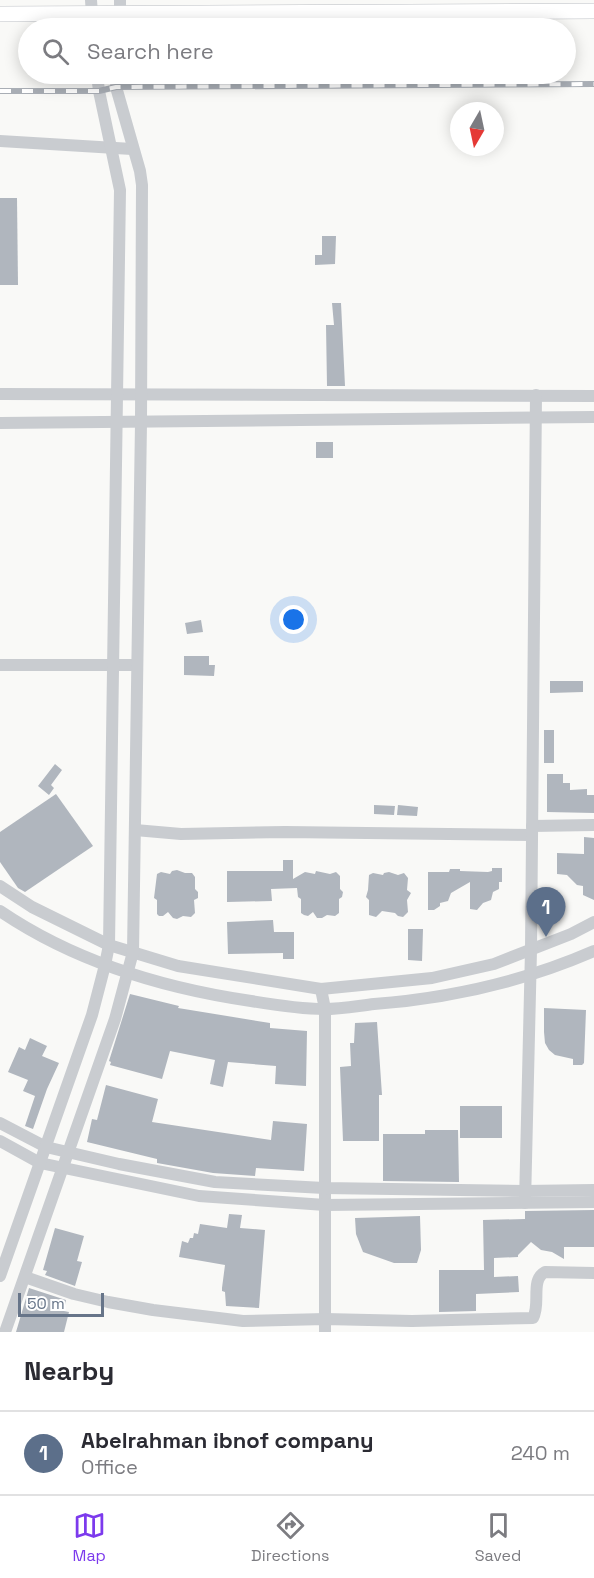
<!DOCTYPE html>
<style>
body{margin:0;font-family:"Space Grotesk",sans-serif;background:#f2f2f3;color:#2b2b33}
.compass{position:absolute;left:450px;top:102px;width:54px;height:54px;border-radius:50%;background:#fff;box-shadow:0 3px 15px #0003;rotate:189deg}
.scale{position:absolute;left:18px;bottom:15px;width:86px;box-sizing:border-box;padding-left:6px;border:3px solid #677589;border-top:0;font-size:16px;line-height:21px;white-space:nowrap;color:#677589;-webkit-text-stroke:4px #fff;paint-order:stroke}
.you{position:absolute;left:294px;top:620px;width:21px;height:21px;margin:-15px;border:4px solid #fff;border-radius:50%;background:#1a73e8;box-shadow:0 0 0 9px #1a73e833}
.badge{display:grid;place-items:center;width:39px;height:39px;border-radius:50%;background:#7c3aed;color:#fff;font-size:20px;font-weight:700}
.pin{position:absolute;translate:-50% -50px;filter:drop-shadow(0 2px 3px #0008)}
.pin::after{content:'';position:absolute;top:32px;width:21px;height:18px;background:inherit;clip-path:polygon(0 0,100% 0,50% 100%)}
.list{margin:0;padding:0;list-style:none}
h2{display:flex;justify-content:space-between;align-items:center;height:78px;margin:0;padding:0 24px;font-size:26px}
h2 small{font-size:20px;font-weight:400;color:#7c7c81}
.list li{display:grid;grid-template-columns:39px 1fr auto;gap:18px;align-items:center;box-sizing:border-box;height:84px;padding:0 24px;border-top:2px solid #e1e1e2}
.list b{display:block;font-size:22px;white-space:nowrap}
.list p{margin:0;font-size:20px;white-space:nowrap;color:#7c7c81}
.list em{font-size:20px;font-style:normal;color:#7c7c81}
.icon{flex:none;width:33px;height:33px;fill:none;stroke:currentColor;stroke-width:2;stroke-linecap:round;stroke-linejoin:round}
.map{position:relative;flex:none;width:594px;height:1332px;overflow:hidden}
.search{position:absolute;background:#fff;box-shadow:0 3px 15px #0003;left:18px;right:18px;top:18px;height:66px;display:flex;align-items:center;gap:15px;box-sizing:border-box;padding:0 21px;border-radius:33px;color:#7c7c81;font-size:22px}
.sheet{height:162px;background:#fff}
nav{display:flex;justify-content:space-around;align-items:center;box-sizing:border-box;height:84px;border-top:2px solid #e1e1e2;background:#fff;font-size:16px;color:#7c7c81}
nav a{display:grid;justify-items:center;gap:3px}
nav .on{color:#7c3aed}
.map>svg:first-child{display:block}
.building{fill:#b0b6be}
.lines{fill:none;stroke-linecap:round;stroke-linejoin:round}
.major-casing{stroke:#bcbfc4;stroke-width:16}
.minor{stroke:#c9ccd0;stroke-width:12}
.major{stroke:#fff;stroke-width:15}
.rail-casing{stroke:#a9aeb5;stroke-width:6}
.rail{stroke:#fff;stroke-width:4;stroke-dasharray:11;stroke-linecap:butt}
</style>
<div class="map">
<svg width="594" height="1332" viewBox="0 0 594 1332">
<rect width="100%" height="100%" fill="#f9f9f7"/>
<!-- building -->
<g class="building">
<path d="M 0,198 L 17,198 L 18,285 L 0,285 Z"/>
<path d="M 322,236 L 336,236 L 335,264 L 315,265 L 315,255 L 322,255 Z"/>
<path d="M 332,303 L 341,303 L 345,386 L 327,386 L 326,325 L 334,325 Z"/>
<rect x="316" y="442" width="17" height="16"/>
<path d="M 201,620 L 203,632 L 187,634 L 185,623 Z"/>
<path d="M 184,656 L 209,656 L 209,665 L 215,665 L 214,676 L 184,675 Z"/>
<path d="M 550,681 L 583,681 L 583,692 L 550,693 Z"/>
<rect x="544" y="730" width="10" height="33"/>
<path d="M 55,764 L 62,770 L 51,785 L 54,788 L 49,795 L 38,786 Z"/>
<path d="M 547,774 L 563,774 L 563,783 L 570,783 L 570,790 L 587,789 L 587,795 L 594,795 L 594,813 L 547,812 Z"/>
<path d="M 56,794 L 93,846 L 25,892 L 18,888 L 0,862 L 0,832 Z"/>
<path d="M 374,805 L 395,806 L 394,815 L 374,814 Z"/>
<path d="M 398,805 L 418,807 L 417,816 L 397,815 Z"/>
<path d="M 584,837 L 594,838 L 594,900 L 583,895 L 583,886 L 577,885 L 567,875 L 557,874 L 557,853 L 584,854 Z"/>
<path d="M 283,860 L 293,860 L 293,879 L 305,872 L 315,874 L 316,871 L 330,874 L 336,872 L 340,876 L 340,889 L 343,892 L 342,897 L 339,899 L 339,913 L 335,916 L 327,915 L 322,918 L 317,918 L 313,912 L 308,916 L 304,915 L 301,913 L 301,899 L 298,897 L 297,888 L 271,889 L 272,901 L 227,902 L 227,871 L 283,871 Z"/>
<path d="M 492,868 L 502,868 L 502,882 L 499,882 L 499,889 L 493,892 L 491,900 L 483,903 L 477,910 L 470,909 L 470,882 L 451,893 L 448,901 L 440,903 L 440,906 L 434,910 L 428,910 L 428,872 L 449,872 L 450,869 L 460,869 L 460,871 L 488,872 L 492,871 Z"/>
<path d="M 177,870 L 185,873 L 192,873 L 195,877 L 195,889 L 198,892 L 198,898 L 194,900 L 195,913 L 191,917 L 183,916 L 177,919 L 173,918 L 168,912 L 163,916 L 159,916 L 157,914 L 157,900 L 154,898 L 157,874 L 161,872 L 170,874 L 172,871 Z"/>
<path d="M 389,872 L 398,875 L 404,873 L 408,878 L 407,890 L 411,893 L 407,900 L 408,912 L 403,917 L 398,916 L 395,913 L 382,911 L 376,917 L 369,915 L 369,900 L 366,897 L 368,890 L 369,875 L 373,873 L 383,875 L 384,873 Z"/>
<path d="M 273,920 L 274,932 L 294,932 L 294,959 L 283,959 L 283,953 L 228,954 L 227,922 Z"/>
<path d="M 408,929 L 423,929 L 422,961 L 408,960 Z"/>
<path d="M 130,994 L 179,1006 L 178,1008 L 270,1023 L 270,1028 L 307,1031 L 306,1086 L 275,1084 L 276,1066 L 228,1062 L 223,1087 L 210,1084 L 215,1060 L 170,1051 L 162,1079 L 110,1065 L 111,1062 L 109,1061 Z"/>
<path d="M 544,1008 L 586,1010 L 584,1063 L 582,1065 L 573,1065 L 573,1059 L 555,1055 L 549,1050 L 545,1043 L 544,1032 Z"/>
<path d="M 377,1022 L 382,1095 L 379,1095 L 379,1141 L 343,1141 L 340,1067 L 351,1066 L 350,1043 L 354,1043 L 355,1023 Z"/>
<path d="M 30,1038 L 47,1046 L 42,1056 L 59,1063 L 47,1089 L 33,1129 L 25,1126 L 35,1096 L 23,1091 L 28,1080 L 8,1072 L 19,1047 L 25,1050 Z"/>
<path d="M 106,1085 L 158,1099 L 152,1122 L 271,1140 L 273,1121 L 307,1124 L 304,1171 L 256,1168 L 255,1176 L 213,1173 L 157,1163 L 157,1159 L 87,1142 L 92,1119 L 97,1120 Z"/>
<rect x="460" y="1106" width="42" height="32"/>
<path d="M 425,1130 L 458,1130 L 459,1182 L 383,1181 L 383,1134 L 425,1134 Z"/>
<path d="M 594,1210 L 594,1247 L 564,1247 L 564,1259 L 552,1252 L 541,1250 L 531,1242 L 518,1255 L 518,1257 L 494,1258 L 494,1277 L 518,1276 L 519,1292 L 476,1294 L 476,1311 L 439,1312 L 439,1270 L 484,1270 L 483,1220 L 525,1219 L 525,1211 Z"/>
<path d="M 229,1214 L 242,1215 L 240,1228 L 265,1230 L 259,1308 L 226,1306 L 225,1292 L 222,1291 L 222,1288 L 225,1265 L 179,1257 L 182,1241 L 188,1243 L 190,1238 L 193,1238 L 194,1233 L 198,1234 L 200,1224 L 227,1228 Z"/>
<path d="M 420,1216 L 421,1250 L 417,1263 L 394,1263 L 363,1252 L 356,1234 L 355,1218 Z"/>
<path d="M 55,1228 L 84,1236 L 77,1261 L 82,1262 L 75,1286 L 45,1275 L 47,1271 L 43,1270 Z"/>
<path d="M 29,1288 L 66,1300 L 64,1311 L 69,1312 L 64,1332 L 16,1332 Z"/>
</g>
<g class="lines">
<defs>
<path id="major" d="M 0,14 L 594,11"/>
</defs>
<!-- major casing -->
<use href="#major" class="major-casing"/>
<!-- minor -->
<g class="minor">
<path d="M 91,0 L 93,28"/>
<path d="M 120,0 L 120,28"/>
<path d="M 0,141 L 132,149"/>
<path d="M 0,394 L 594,396"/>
<path d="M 0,423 L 594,417"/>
<path d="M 0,665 L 136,665"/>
<path d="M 532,826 L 594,825"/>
<path d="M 135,830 L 181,834 L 285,832 L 532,835"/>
<path d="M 0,886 L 32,907 L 109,945 L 178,966 L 321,989 L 432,978 L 494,964 L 571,934 L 594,922"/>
<path d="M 0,911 C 75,962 162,988 251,1001 C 275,1005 299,1009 324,1009 C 340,1009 357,1006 374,1004 C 451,998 523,982 594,951"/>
<path d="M 321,989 L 325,1009 L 325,1332"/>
<path d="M 0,1123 L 46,1147 L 119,1164 L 215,1182 L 324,1188 L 524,1191 L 594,1190"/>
<path d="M 0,1141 L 40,1163 L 199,1196 L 325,1205 L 594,1202"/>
<path d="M 525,1203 L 531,950 L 536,395"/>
<path d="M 0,1276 L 92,1015 L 105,965 L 109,945 L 120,190 L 99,91 L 97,74"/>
<path d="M 25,1277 L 74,1294 L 108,1302 L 153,1310 L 243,1321 L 325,1319 L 412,1321 L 533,1318 C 541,1304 530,1280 545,1272 L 594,1273"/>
<path d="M 5,1332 L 115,1019 L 133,952 L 141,423 L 142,185 L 140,171 L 116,87 L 117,74"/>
</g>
<!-- major -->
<use href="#major" class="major"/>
<defs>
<path id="rail" d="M 0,91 L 99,91 L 116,87 L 594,84"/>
</defs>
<!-- rail casing -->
<use href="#rail" class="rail-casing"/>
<!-- rail -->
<use href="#rail" class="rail"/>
</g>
</svg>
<svg class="compass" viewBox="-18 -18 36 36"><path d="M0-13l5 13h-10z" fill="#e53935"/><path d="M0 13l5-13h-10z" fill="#7c7c81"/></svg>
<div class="scale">50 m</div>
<div class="you"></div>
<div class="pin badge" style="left:546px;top:937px;background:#5c6f8a">1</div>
<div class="search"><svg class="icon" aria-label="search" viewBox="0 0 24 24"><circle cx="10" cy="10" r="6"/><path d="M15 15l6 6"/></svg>Search here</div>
</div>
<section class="sheet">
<h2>Nearby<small></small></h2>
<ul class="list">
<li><span class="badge" style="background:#5c6f8a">1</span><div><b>Abelrahman ibnof company</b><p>Office</p></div><em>240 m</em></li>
</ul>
</section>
<nav>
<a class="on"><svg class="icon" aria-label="map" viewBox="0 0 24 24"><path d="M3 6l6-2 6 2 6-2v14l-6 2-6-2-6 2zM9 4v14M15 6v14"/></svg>Map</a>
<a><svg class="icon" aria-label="directions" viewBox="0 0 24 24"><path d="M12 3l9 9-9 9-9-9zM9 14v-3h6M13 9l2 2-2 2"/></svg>Directions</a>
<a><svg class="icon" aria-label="saved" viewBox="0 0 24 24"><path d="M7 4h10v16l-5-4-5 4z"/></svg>Saved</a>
</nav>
